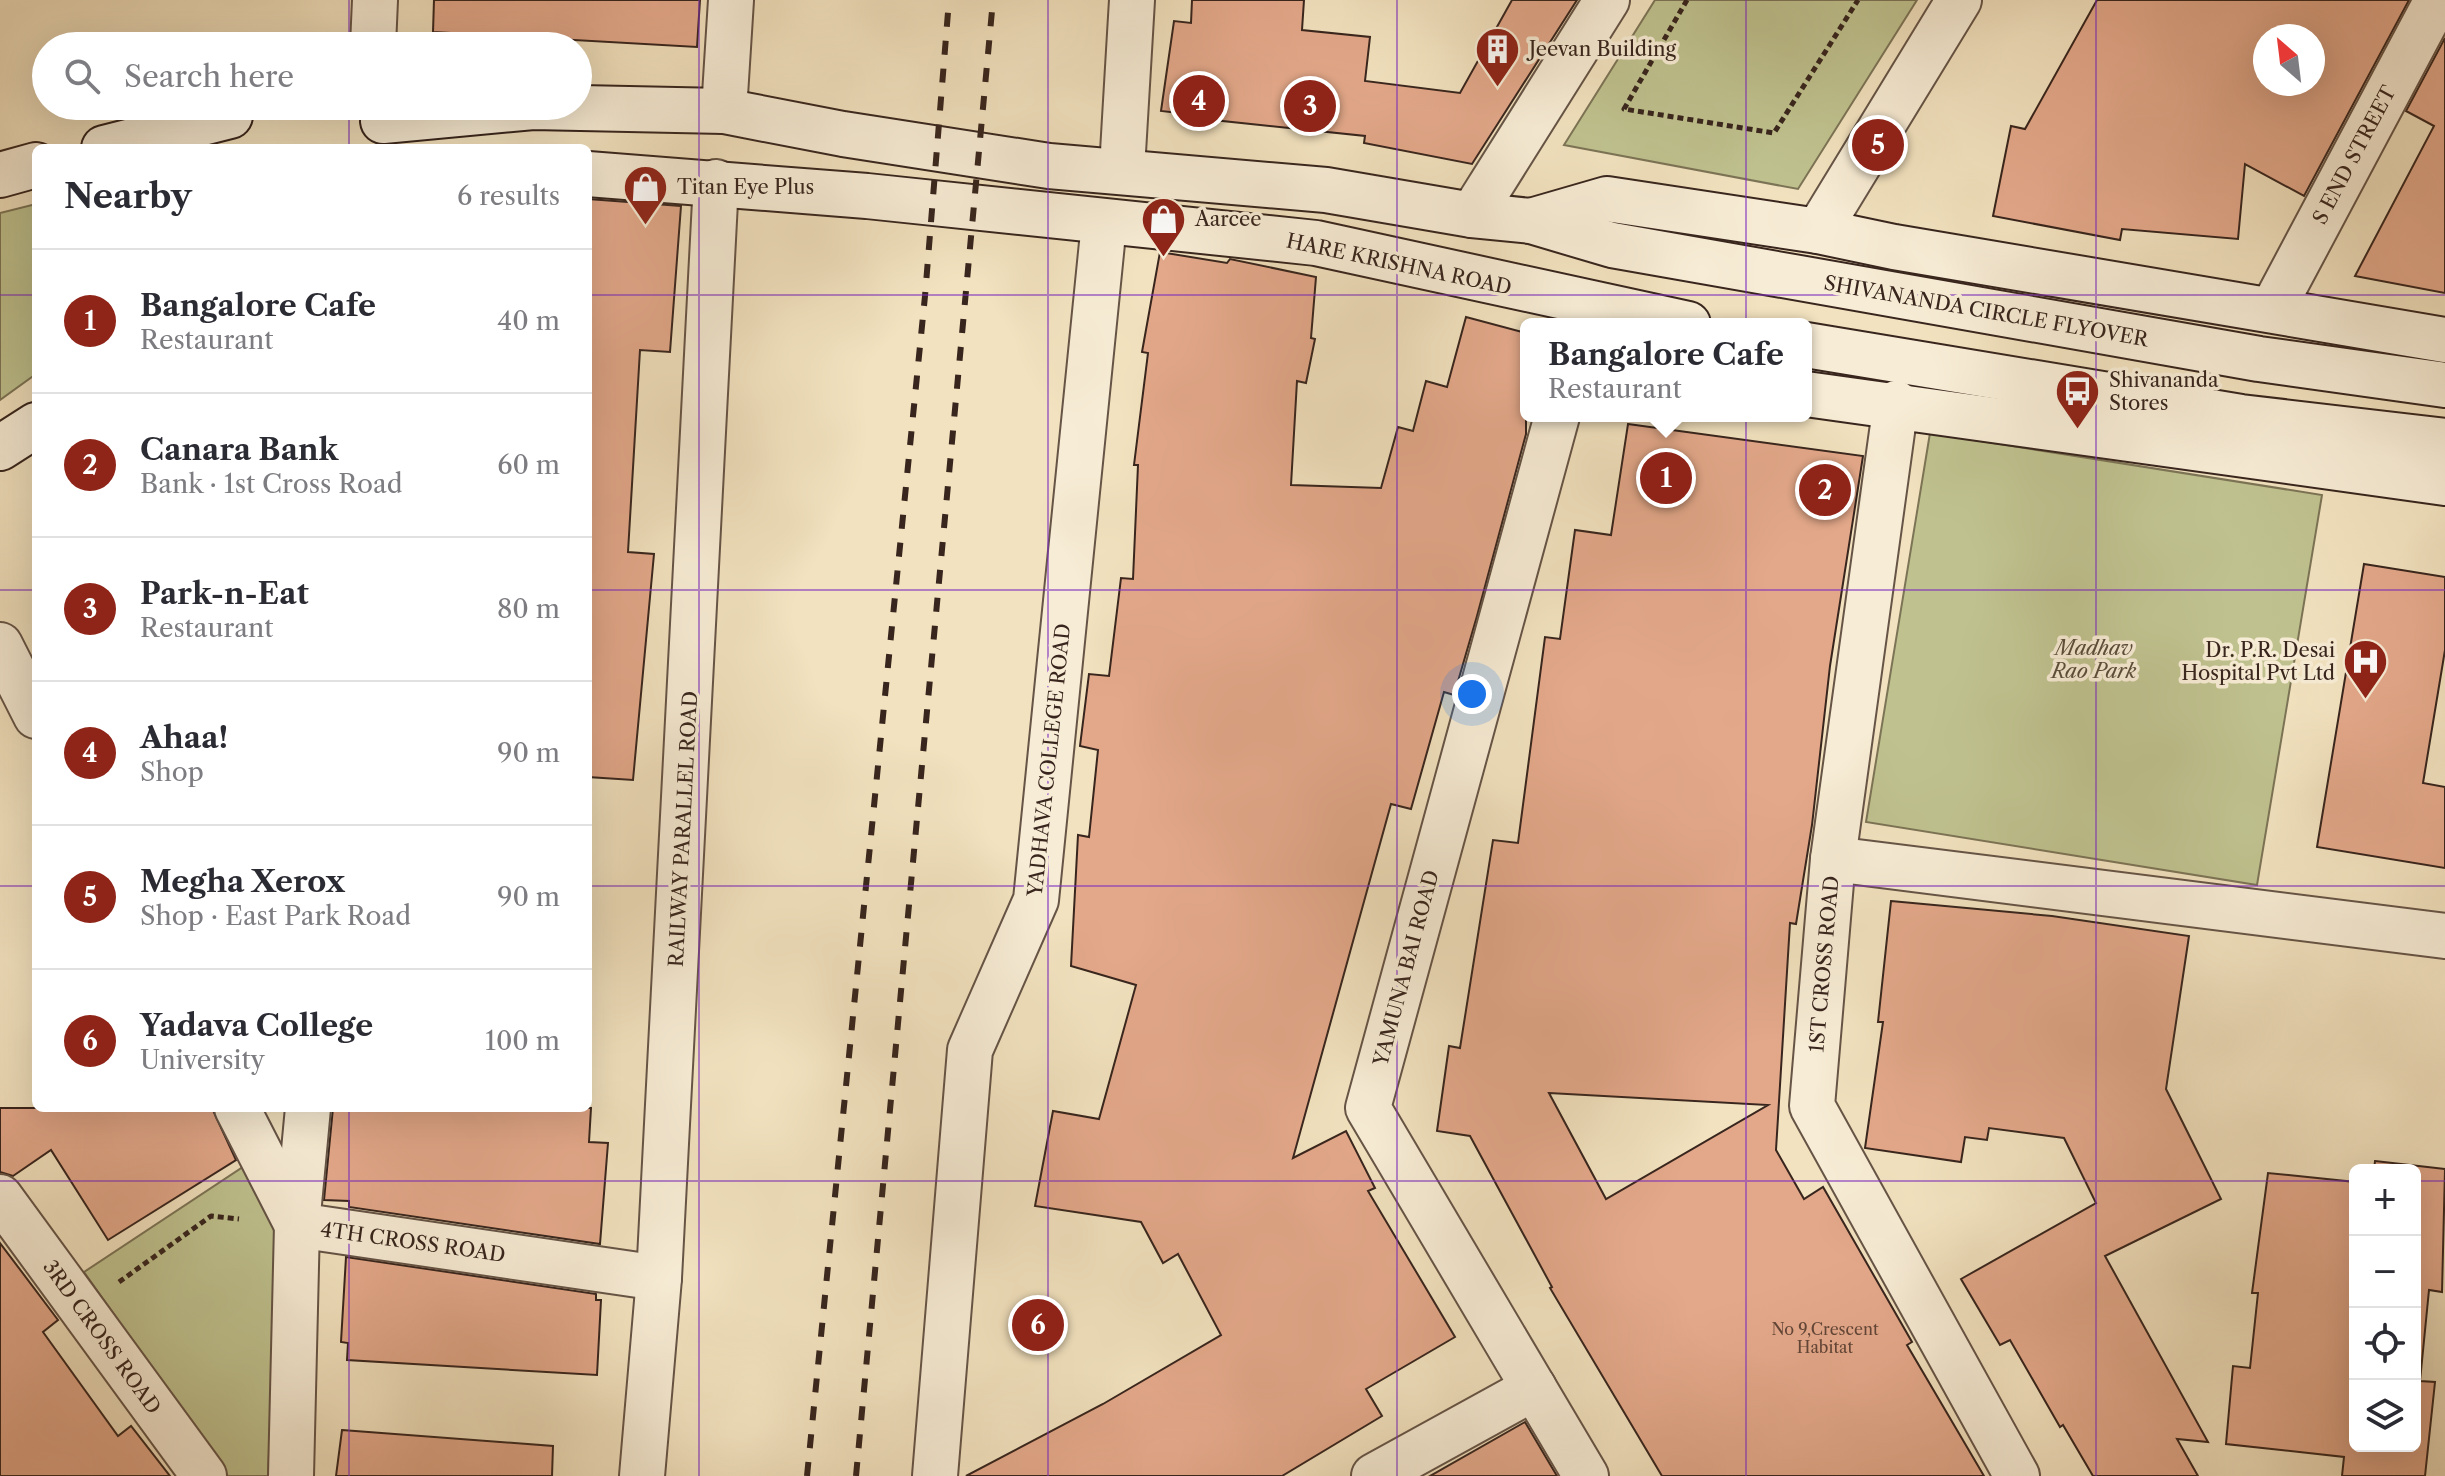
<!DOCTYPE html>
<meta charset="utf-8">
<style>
body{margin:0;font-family:"Libre Caslon Text",serif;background:#f7f7f7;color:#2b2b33}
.controls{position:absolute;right:24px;bottom:24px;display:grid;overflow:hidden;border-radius:12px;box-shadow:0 8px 32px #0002}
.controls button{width:72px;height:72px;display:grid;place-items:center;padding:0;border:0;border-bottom:2px solid #e1e1e2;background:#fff;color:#2b2b33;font:40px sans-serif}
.compass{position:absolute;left:2253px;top:24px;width:72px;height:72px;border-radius:50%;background:#fff;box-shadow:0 8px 32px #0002;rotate:332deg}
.you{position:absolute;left:1472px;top:694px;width:28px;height:28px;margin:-20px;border:6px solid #fff;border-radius:50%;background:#1a73e8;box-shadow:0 0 0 12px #1a73e833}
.badge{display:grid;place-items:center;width:52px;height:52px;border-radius:50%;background:#8f2418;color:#fff;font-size:26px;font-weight:700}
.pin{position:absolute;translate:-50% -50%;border:4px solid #fff;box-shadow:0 2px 8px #0006}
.popup{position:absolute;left:1520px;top:318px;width:292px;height:104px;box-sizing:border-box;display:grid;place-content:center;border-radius:12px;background:#fff;filter:drop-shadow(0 2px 6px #0005);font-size:26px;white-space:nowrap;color:#7c7c81}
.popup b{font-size:30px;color:#2b2b33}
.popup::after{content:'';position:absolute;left:50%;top:100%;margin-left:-16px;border:16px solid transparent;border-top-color:#fff}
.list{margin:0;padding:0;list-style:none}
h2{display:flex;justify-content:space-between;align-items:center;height:104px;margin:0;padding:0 32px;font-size:34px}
h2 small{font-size:26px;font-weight:400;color:#7c7c81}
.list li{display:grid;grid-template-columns:52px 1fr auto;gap:24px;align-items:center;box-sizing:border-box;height:144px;padding:0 32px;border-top:2px solid #e1e1e2}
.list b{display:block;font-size:30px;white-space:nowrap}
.list p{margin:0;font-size:26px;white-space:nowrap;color:#7c7c81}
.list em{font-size:26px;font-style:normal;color:#7c7c81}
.icon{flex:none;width:44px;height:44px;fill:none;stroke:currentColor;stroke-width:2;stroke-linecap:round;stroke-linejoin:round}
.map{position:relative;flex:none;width:2445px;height:1476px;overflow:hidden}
.search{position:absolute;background:#fff;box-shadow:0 8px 32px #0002;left:32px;top:32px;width:560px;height:88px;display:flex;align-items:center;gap:20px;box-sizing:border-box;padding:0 28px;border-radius:44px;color:#7c7c81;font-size:30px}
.panel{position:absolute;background:#fff;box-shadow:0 8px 32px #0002;left:32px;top:144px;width:560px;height:968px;border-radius:12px}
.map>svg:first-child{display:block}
.green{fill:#bfc28f;stroke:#7c7456;stroke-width:2}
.building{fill:#e3a88a;stroke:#38251d;stroke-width:2;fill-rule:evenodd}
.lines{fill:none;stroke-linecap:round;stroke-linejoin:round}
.minor-casing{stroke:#665446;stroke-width:48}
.tertiary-casing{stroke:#665446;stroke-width:48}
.secondary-casing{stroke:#38251d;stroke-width:48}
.path{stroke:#38251d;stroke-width:5;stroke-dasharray:6 4;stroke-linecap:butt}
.minor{stroke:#f7ecd5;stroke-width:44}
.tertiary{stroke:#f7ecd5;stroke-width:44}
.secondary{stroke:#f7ecd5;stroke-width:44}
.rail{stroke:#38251d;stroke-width:6;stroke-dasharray:14 14;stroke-linecap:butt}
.grid{fill:none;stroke:#7b2cbf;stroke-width:2;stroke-opacity:0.55}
.labels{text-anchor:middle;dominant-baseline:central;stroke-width:7;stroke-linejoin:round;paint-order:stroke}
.number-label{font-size:16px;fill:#634638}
.poi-label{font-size:20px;fill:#38251d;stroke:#f7ecd5;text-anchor:start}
.street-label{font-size:20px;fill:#38251d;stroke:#f7ecd5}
.park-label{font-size:20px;font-style:italic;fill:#5a4c3a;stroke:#f7ecd5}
</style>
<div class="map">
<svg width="2445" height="1476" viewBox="0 0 2445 1476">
<rect width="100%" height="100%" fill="#f2e2bf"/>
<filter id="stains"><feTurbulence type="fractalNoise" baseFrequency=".0025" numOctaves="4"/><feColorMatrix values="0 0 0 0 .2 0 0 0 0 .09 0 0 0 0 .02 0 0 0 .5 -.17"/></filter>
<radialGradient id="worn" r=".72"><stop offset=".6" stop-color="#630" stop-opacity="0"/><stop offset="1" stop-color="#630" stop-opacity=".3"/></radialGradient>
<!-- green -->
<g class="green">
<path d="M 1655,0 L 1917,0 L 1798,189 L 1564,145 Z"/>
<path d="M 36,204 L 36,374 L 0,400 L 0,213 Z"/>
<path d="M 1930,433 L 2322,495 L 2257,885 L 1866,822 Z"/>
<path d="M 252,1161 L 280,1205 L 268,1476 L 228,1476 L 84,1272 Z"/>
</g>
<!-- building -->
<g class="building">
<path d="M 434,0 L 700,0 L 697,47 L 433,32 Z"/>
<path d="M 1192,0 L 1304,0 L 1302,30 L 1370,37 L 1365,81 L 1460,93 L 1512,0 L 1577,0 L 1472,164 L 1364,143 L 1365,136 L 1204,119 L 1204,116 L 1161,111 L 1174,21 L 1191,23 Z"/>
<path d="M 2097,0 L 2409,0 L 2304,196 L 2245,164 L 2238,239 L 2122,229 L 2120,240 L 1993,216 L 2011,126 L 2025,129 ZM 2265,36 L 2313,36 L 2313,84 L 2265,84 Z"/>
<path d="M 2445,38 L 2445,293 L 2355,276 L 2434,126 L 2406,111 Z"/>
<path d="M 588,199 L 681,206 L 670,352 L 640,350 L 628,552 L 654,554 L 633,780 L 588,777 Z"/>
<path d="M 1160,252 L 1227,263 L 1230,259 L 1316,277 L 1311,338 L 1315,339 L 1306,383 L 1297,381 L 1291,485 L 1381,488 L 1398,427 L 1413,431 L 1426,381 L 1447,387 L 1466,317 L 1526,333 L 1526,434 L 1477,616 L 1454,695 L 1444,692 L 1411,809 L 1391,804 L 1293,1158 L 1346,1131 L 1375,1188 L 1368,1191 L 1455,1337 L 1366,1389 L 1382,1416 L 1282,1476 L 966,1476 L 1103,1404 L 1221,1335 L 1178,1254 L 1163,1263 L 1141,1222 L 1035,1206 L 1053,1111 L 1099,1119 L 1136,985 L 1071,966 L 1078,835 L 1089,837 L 1098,750 L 1080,746 L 1089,674 L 1109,676 L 1121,578 L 1133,579 L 1138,465 L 1134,465 L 1148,353 L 1142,352 Z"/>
<path d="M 1628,424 L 1863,456 L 1830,666 L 1812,825 L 1796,924 L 1790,923 L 1776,1150 L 1804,1199 L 1823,1187 L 1912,1342 L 1907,1345 L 1984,1476 L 1662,1476 L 1550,1288 L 1552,1287 L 1470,1136 L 1437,1131 L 1449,1046 L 1460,1048 L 1493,840 L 1518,843 L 1545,637 L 1560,639 L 1575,530 L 1611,535 ZM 1549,1093 L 1768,1105 L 1606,1199 Z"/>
<path d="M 2364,564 L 2445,577 L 2445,650 L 2423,783 L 2445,787 L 2445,868 L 2317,847 Z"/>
<path d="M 1891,901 L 2052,916 L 2189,936 L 2166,1089 L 2221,1199 L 2105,1256 L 2208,1442 L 2177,1439 L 2198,1476 L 2093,1476 L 2063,1425 L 2060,1427 L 2010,1340 L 2000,1345 L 1961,1279 L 2096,1203 L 2064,1138 L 1989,1128 L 1987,1140 L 1965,1137 L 1961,1162 L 1865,1148 L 1883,1022 L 1878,1022 Z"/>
<path d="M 0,1108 L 212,1108 L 236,1160 L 108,1240 L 51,1150 L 13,1176 L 0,1172 Z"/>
<path d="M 333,1108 L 591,1108 L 589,1142 L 608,1143 L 600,1244 L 349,1207 L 349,1201 L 324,1200 Z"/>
<path d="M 2375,1161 L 2445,1169 L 2442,1292 L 2429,1290 L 2420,1381 L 2435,1382 L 2425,1476 L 2342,1476 L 2344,1457 L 2226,1444 L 2233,1366 L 2250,1368 L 2258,1293 L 2252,1293 L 2268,1173 L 2355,1182 L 2355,1446 L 2415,1446 L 2415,1170 L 2374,1170 Z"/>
<path d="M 0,1243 L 58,1320 L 43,1332 L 118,1436 L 131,1426 L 170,1476 L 0,1476 Z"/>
<path d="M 346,1257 L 596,1294 L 596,1300 L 601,1300 L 597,1375 L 347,1360 L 348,1343 L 341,1342 Z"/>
<path d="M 1525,1422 L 1557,1476 L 1430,1476 Z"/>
<path d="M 342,1430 L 553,1446 L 552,1476 L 336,1476 Z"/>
</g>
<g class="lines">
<defs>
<g id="minor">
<path d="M 373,46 L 375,0"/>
<path d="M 1122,169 L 1132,0"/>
<path d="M 1472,215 L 1607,0"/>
<path d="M 1818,231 L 1959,0"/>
<path d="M 2272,310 L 2437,0"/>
<path d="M 1896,403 L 1833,859 L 1812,1106 L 2017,1476"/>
<path d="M 1557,416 L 1368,1108 L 1586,1476"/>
<path d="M 0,645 L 36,716"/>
<path d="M 1833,859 L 2445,936"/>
<path d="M 237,1108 L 297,1225 L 659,1278"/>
<path d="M 0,1197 L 204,1476"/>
<path d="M 291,1476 L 297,1225 L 308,1108"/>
<path d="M 642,1476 L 659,1278 L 716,182"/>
<path d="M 935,1476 L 970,1050 L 1036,900 L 1104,223"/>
<path d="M 1374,1476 L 1534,1388"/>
</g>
<path id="tertiary" d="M 724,111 L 731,0"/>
<g id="secondary">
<path d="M 383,121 L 533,107 L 724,111 L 843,134 L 1049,166 L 1326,190 L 1472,215 L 1531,221 L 1612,245 L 2259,359 L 2445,385"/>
<path d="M 104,148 L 230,116"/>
<path d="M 588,174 L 867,196 L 1316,243 L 1688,324"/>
<path d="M 0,175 L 36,165"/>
<path d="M 1531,221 L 1607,199 L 1818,231 L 1894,247 L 2445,340"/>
<path d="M 1806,345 L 2241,417 L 2445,441"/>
<path d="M 1806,394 L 2445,483"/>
<path d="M 0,448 L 36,425"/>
</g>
</defs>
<!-- minor casing -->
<use href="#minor" class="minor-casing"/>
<!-- tertiary casing -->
<use href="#tertiary" class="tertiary-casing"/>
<!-- secondary casing -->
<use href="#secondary" class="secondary-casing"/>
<!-- path -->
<g class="path">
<path d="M 1687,0 L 1624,109 L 1774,133 L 1858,0"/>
<path d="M 119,1282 L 211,1216 L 239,1219"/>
</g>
<!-- minor -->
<use href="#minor" class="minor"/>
<!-- tertiary -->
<use href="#tertiary" class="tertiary"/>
<!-- secondary -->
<use href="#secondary" class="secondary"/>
<!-- rail -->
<g class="rail">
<path d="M 807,1476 L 925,296 L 949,0"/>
<path d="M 856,1476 L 993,0"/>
</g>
</g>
<!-- grid -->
<path class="grid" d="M 349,0 L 349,46M 699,0 L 699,1476M 1048,0 L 1048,1476M 1397,0 L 1397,1476M 1746,0 L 1746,1476M 2096,0 L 2096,1476M 349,106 L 349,148M 0,295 L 36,295M 588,295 L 2445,295M 0,590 L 36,590M 588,590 L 2445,590M 0,886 L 36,886M 588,886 L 2445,886M 349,1108 L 349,1476M 0,1181 L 2355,1181M 2415,1181 L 2445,1181"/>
<!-- icons -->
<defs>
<symbol id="building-pin" viewBox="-11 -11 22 30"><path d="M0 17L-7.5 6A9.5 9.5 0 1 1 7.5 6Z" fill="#8f2418" stroke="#f7ecd5"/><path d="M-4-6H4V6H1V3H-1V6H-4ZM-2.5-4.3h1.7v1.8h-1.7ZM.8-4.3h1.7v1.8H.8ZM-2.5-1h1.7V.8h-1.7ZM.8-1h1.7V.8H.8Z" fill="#fff"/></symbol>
<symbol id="shop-pin" viewBox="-11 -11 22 30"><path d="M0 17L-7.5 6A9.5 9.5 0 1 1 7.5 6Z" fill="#8f2418" stroke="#f7ecd5"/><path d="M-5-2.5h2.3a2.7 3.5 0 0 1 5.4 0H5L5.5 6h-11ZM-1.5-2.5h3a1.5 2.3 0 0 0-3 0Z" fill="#fff"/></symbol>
<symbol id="bus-pin" viewBox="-11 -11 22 30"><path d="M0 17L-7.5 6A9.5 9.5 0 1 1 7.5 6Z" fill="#8f2418" stroke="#f7ecd5"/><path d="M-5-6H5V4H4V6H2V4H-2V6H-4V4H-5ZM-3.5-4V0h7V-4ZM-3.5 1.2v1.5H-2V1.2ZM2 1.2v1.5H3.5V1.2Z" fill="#fff"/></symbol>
<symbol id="hospital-pin" viewBox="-11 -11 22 30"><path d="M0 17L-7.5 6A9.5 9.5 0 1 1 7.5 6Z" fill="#8f2418" stroke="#f7ecd5"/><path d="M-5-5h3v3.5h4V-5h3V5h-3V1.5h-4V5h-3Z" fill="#fff"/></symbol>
</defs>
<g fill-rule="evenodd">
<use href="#building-pin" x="1472" y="24" width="51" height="69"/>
<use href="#shop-pin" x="620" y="162" width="51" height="69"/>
<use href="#shop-pin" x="1138" y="194" width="51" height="69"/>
<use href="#bus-pin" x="2052" y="366" width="51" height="69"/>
<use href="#hospital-pin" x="2340" y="636" width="51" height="69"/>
</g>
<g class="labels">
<!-- number labels -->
<g class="number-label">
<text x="1825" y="1329">No 9,Crescent<tspan x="1825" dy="18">Habitat</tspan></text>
</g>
<!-- poi labels -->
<g class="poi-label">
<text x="1529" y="49">Jeevan Building</text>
<text x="677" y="187">Titan Eye Plus</text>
<text x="1195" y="219">Aarcee</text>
<text x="2109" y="380">Shivananda<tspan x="2109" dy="23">Stores</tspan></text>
<text x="2335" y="650" text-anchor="end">Dr. P.R. Desai<tspan x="2335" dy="23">Hospital Pvt Ltd</tspan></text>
</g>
<!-- street labels -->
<g class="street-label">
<text transform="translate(2354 155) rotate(-62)">S END STREET</text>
<text transform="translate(1399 264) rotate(12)">HARE KRISHNA ROAD</text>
<text transform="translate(1986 311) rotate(10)">SHIVANANDA CIRCLE FLYOVER</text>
<text transform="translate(1049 760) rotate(-84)">YADHAVA COLLEGE ROAD</text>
<text transform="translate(683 829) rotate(-87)">RAILWAY PARALLEL ROAD</text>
<text transform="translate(1824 964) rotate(-85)">1ST CROSS ROAD</text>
<text transform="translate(1406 968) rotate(-75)">YAMUNA BAI ROAD</text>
<text transform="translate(413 1242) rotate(8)">4TH CROSS ROAD</text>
<text transform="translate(102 1337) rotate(54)">3RD CROSS ROAD</text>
</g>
<!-- park labels -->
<g class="park-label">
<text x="2094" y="648">Madhav<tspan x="2094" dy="23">Rao Park</tspan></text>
</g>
</g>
<rect width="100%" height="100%" filter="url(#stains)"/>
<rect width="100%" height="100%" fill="url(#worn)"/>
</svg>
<div class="controls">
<button>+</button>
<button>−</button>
<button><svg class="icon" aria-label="locate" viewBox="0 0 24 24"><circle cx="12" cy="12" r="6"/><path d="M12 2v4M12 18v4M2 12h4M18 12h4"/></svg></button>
<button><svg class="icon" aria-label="layers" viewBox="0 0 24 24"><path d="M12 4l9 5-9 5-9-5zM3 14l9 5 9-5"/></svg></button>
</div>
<svg class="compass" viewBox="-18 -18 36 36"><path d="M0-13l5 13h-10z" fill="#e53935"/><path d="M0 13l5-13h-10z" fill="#7c7c81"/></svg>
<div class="you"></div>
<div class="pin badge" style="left:1666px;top:478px">1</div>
<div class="popup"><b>Bangalore Cafe</b>Restaurant</div>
<div class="pin badge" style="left:1825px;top:490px">2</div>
<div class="pin badge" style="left:1310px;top:106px">3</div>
<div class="pin badge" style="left:1199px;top:101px">4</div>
<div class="pin badge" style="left:1878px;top:145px">5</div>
<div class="pin badge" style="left:1038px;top:1325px">6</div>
<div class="search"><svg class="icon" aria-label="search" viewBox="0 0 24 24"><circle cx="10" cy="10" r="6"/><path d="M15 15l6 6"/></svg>Search here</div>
<section class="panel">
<h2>Nearby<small>6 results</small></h2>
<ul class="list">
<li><span class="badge">1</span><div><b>Bangalore Cafe</b><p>Restaurant</p></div><em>40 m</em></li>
<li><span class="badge">2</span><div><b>Canara Bank</b><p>Bank · 1st Cross Road</p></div><em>60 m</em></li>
<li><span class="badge">3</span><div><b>Park-n-Eat</b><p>Restaurant</p></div><em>80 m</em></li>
<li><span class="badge">4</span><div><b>Ahaa!</b><p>Shop</p></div><em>90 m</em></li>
<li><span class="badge">5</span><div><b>Megha Xerox</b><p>Shop · East Park Road</p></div><em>90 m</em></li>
<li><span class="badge">6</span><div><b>Yadava College</b><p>University</p></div><em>100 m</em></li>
</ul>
</section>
</div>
